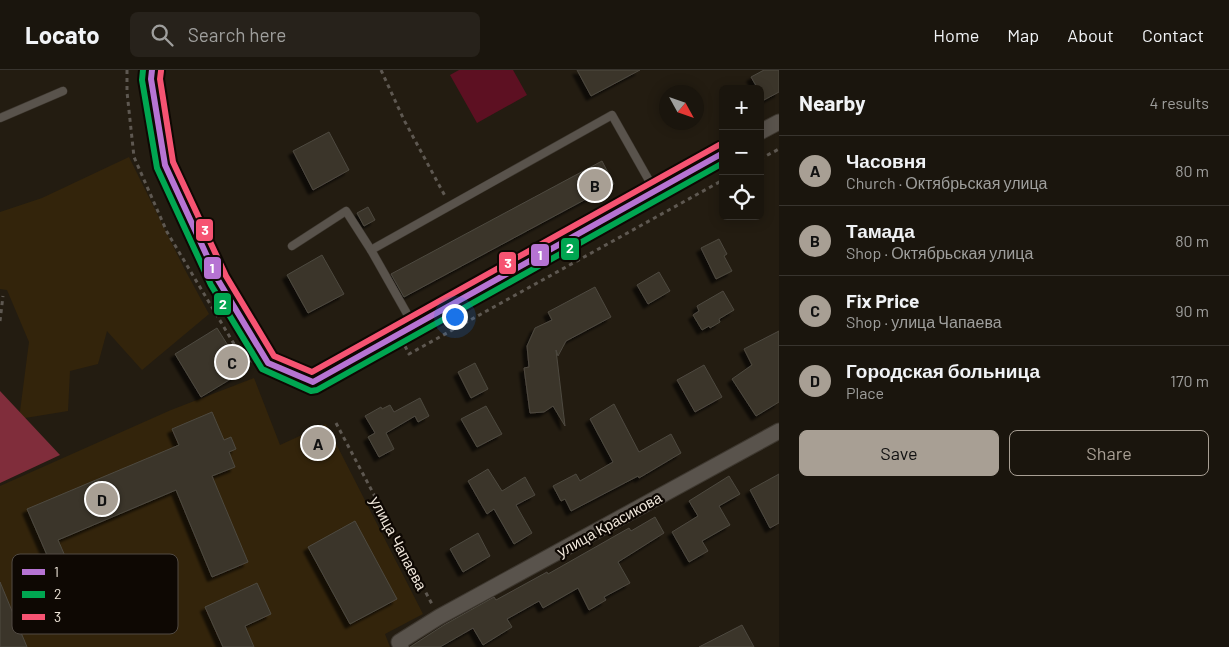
<!DOCTYPE html>
<meta charset="utf-8">
<style>
body{margin:0;font-family:Barlow,sans-serif;background:#27221b;color:#f1f3f6}
.controls{position:absolute;right:15px;top:15px;display:grid;overflow:hidden;border-radius:8px;box-shadow:0 2px 12px #0003}
.controls button{width:45px;height:45px;display:grid;place-items:center;padding:0;border:0;border-bottom:1px solid #38342e;background:#1a150d;color:#f1f3f6;font:25px sans-serif}
.compass{position:absolute;left:659px;top:15px;width:45px;height:45px;border-radius:50%;background:#1a150d;box-shadow:0 2px 12px #0003;rotate:130deg}
.you{position:absolute;left:454px;top:246px;width:18px;height:18px;margin:-12px;border:4px solid #fff;border-radius:50%;background:#1a73e8;box-shadow:0 0 0 8px #1a73e833}
.badge{display:grid;place-items:center;width:32px;height:32px;border-radius:50%;background:#a89f94;color:#111;font-size:16px;font-weight:700}
.pin{position:absolute;translate:-50% -50%;border:2px solid #fff;box-shadow:0 1px 5px #0006}
.list{margin:0;padding:0;list-style:none}
h2{display:flex;justify-content:space-between;align-items:center;height:65px;margin:0;padding:0 20px;font-size:21px}
h2 small{font-size:16px;font-weight:400;color:#9f9f9d}
.list li{display:grid;grid-template-columns:32px 1fr auto;gap:15px;align-items:center;box-sizing:border-box;height:70px;padding:0 20px;border-top:1px solid #38342e}
.list b{display:block;font-size:19px;white-space:nowrap}
.list p{margin:0;font-size:16px;white-space:nowrap;color:#9f9f9d}
.list em{font-size:16px;font-style:normal;color:#9f9f9d}
.actions{display:flex;gap:10px;padding:15px 20px}
.actions a{flex:1;padding:11px 0;border:1px solid #a89f94;border-radius:8px;text-align:center;font-size:18px;color:#a89f94}
.actions .main{background:#a89f94;color:#111}
.icon{flex:none;width:28px;height:28px;fill:none;stroke:currentColor;stroke-width:2;stroke-linecap:round;stroke-linejoin:round}
.map{position:relative;flex:none;width:779px;height:577px;overflow:hidden}
header{display:flex;align-items:center;gap:30px;box-sizing:border-box;height:70px;padding:0 25px;background:#1a150d;border-bottom:1px solid #38342e}
header strong{font-size:24px}
nav{display:flex;gap:28px;margin-inline-start:auto;font-size:18px}
.search{width:350px;height:45px;background:#27221b;display:flex;align-items:center;gap:12px;box-sizing:border-box;padding:0 18px;border-radius:8px;color:#9f9f9d;font-size:19px}
main{display:flex}
aside{flex:1;background:#1a150d}
.map>svg:first-child{display:block}
.built{fill:#33240b}
.green{fill:#5d1022}
.forest{fill:#802d3b}
.building{fill:#3a362a;stroke:#4e4940;filter:url(#shadow)}
.lines{fill:none;stroke-linecap:round;stroke-linejoin:round}
.service-casing{stroke:#3e3830;stroke-width:9}
.minor-casing{stroke:#3e3830;stroke-width:17}
.path{stroke:#5e5851;stroke-width:3;stroke-dasharray:4 4;stroke-linecap:butt}
.service{stroke:#59534c;stroke-width:8}
.minor{stroke:#59534c;stroke-width:15}
.bus-1-casing{stroke:#0e0803;stroke-width:10}
.bus-2-casing{stroke:#0e0803;stroke-width:10}
.bus-3-casing{stroke:#0e0803;stroke-width:10}
.bus-1{stroke:#b673d3;stroke-width:6}
.bus-2{stroke:#00a651;stroke-width:6}
.bus-3{stroke:#f65372;stroke-width:6}
.labels{text-anchor:middle;dominant-baseline:central;stroke-width:4.5;stroke-linejoin:round;paint-order:stroke}
.street-label{font-size:15px;fill:#efe6da;stroke:#0e0803}
.key{fill:#0e0803;stroke:#524b44;stroke-width:1}
.key-label{font-size:14px;fill:#efe6da}
.line-badge{stroke:#0e0803;stroke-width:2}
.badge-label{font-size:14px;text-anchor:middle;font-weight:bold;fill:#fff}
</style>
<header>
<strong>Locato</strong>
<div class="search"><svg class="icon" aria-label="search" viewBox="0 0 24 24"><circle cx="10" cy="10" r="6"/><path d="M15 15l6 6"/></svg>Search here</div>
<nav><a>Home</a><a>Map</a><a>About</a><a>Contact</a></nav>
</header>
<main>
<div class="map">
<svg width="779" height="577" viewBox="0 0 779 577">
<defs>
<filter id="shadow"><feDropShadow dx="-4.5" dy="4.5" stdDeviation="1" flood-color="#0009"/></filter>
</defs>
<rect width="100%" height="100%" fill="#231c11"/>
<!-- built -->
<g class="built">
<path d="M 129,87 L 184,198 L 209,244 L 142,300 L 107,261 L 98,294 L 70,301 L 68,341 L 19,349 L 29,272 L 7,220 L 0,219 L 0,142 L 42,128 Z"/>
<path d="M 254,308 L 280,375 L 326,354 L 423,544 L 385,564 L 390,577 L 0,577 L 0,416 L 171,340 Z"/>
</g>
<!-- green -->
<path class="green" d="M 459,0 L 513,0 L 527,25 L 477,53 L 450,5 Z"/>
<!-- forest -->
<path class="forest" d="M 0,321 L 60,385 L 0,413 Z"/>
<!-- building -->
<g class="building">
<path d="M 577,0 L 640,0 L 591,26 Z"/>
<path d="M 764,0 L 779,0 L 779,22 L 764,30 L 760,24 L 760,19 L 758,19 L 751,7 Z"/>
<path d="M 329,62 L 349,100 L 313,120 L 293,81 Z"/>
<path d="M 602,91 L 614,114 L 404,227 L 391,204 Z"/>
<path d="M 368,137 L 375,150 L 364,156 L 357,143 Z"/>
<path d="M 719,169 L 727,184 L 724,186 L 732,201 L 716,209 L 701,178 Z"/>
<path d="M 322,185 L 344,224 L 308,243 L 287,205 Z"/>
<path d="M 659,202 L 670,221 L 648,234 L 637,215 Z"/>
<path d="M 595,217 L 611,247 L 566,271 L 558,286 L 556,280 L 565,356 L 553,336 L 544,342 L 530,343 L 524,298 L 529,297 L 527,276 L 535,258 L 552,250 L 548,242 Z"/>
<path d="M 723,221 L 734,240 L 719,249 L 720,252 L 710,258 L 709,256 L 702,260 L 693,245 L 699,241 L 697,236 Z"/>
<path d="M 217,258 L 244,301 L 201,327 L 175,284 Z"/>
<path d="M 779,261 L 779,332 L 756,346 L 732,309 L 752,295 L 744,279 Z"/>
<path d="M 475,293 L 488,319 L 471,328 L 458,302 Z"/>
<path d="M 704,295 L 722,327 L 695,342 L 677,310 Z"/>
<path d="M 420,328 L 429,346 L 418,352 L 415,346 L 386,363 L 394,379 L 379,387 L 368,367 L 375,363 L 365,346 L 381,337 L 382,339 L 390,335 L 394,342 Z"/>
<path d="M 614,334 L 639,382 L 671,364 L 681,383 L 639,408 L 638,406 L 571,441 L 565,429 L 561,431 L 553,416 L 576,404 L 580,411 L 613,392 L 590,349 Z"/>
<path d="M 486,336 L 502,364 L 477,377 L 461,349 Z"/>
<path d="M 212,342 L 224,370 L 231,367 L 236,379 L 229,382 L 235,397 L 212,406 L 248,492 L 212,507 L 176,420 L 58,470 L 65,486 L 50,492 L 27,439 L 179,375 L 172,359 Z"/>
<path d="M 488,399 L 502,421 L 525,407 L 535,425 L 516,435 L 532,463 L 514,474 L 494,439 L 487,444 L 468,411 Z"/>
<path d="M 779,404 L 779,453 L 770,458 L 750,420 Z"/>
<path d="M 729,406 L 740,424 L 719,436 L 730,455 L 702,471 L 708,481 L 689,492 L 672,462 L 698,446 L 689,431 Z"/>
<path d="M 655,447 L 664,463 L 618,492 L 630,513 L 604,527 L 606,530 L 589,540 L 578,518 L 543,538 L 539,531 L 507,549 L 512,557 L 483,575 L 473,558 L 440,577 L 410,577 L 444,555 L 494,527 L 496,530 L 547,502 L 548,504 L 629,458 L 631,461 Z"/>
<path d="M 355,451 L 397,529 L 350,554 L 308,477 Z"/>
<path d="M 478,463 L 490,486 L 463,502 L 450,479 Z"/>
<path d="M 0,512 L 27,577 L 0,577 Z"/>
<path d="M 257,513 L 271,544 L 245,556 L 254,577 L 223,577 L 205,537 Z"/>
<path d="M 742,555 L 754,577 L 699,577 Z"/>
</g>
<g class="lines">
<defs>
<g id="service">
<path d="M 0,48 L 63,21"/>
<path d="M 292,176 L 346,141 L 371,180"/>
<path d="M 414,256 L 371,180 L 612,45 L 655,121"/>
</g>
<g id="minor">
<path d="M 152,0 L 151,9 L 165,95 L 218,210 L 268,293 L 313,312 L 723,83"/>
<path d="M 760,62 L 779,52"/>
<path d="M 401,577 L 399,572 L 439,547 L 779,361"/>
</g>
</defs>
<!-- service casing -->
<use href="#service" class="service-casing"/>
<!-- minor casing -->
<use href="#minor" class="minor-casing"/>
<!-- path -->
<g class="path">
<path d="M 127,0 L 127,22 L 134,87 L 167,162 L 246,294 L 251,291"/>
<path d="M 381,0 L 404,50 L 445,126"/>
<path d="M 760,89 L 779,79"/>
<path d="M 0,251 L 3,226"/>
<path d="M 405,276 L 409,284 L 723,110"/>
<path d="M 336,353 L 433,536"/>
</g>
<!-- service -->
<use href="#service" class="service"/>
<!-- minor -->
<use href="#minor" class="minor"/>
<defs>
<path id="bus-1" d="M 152,0 L 151,9 L 165,95 L 218,210 L 268,293 L 313,312 L 723,83"/>
<path id="bus-2" d="M 143,0 L 142,10 L 157,98 L 211,215 L 262,299 L 311,321 L 317,320 L 723,93"/>
<path id="bus-3" d="M 161,1 L 160,9 L 173,92 L 226,206 L 274,286 L 312,302 L 719,75"/>
</defs>
<!-- bus-1 casing -->
<use href="#bus-1" class="bus-1-casing"/>
<!-- bus-2 casing -->
<use href="#bus-2" class="bus-2-casing"/>
<!-- bus-3 casing -->
<use href="#bus-3" class="bus-3-casing"/>
<!-- bus-1 -->
<use href="#bus-1" class="bus-1"/>
<!-- bus-2 -->
<use href="#bus-2" class="bus-2"/>
<!-- bus-3 -->
<use href="#bus-3" class="bus-3"/>
</g>
<g class="labels">
<!-- street labels -->
<g class="street-label">
<text transform="translate(609 454) rotate(-29)">улица Красикова</text>
<text transform="translate(399 473) rotate(62)">улица Чапаева</text>
</g>
</g>
<!-- legend -->
<rect x="12" y="484" width="166" height="80" rx="8" class="key"/>
<rect x="22" y="499" width="23" height="6" fill="#b673d3"/>
<rect x="22" y="521" width="23" height="7" fill="#00a651"/>
<rect x="22" y="544" width="23" height="6" fill="#f65372"/>
<g class="key-label">
<text x="54" y="507">1</text>
<text x="54" y="529">2</text>
<text x="54" y="552">3</text>
</g>
<g class="line-badge">
<rect x="195" y="148" width="19" height="24" rx="5" fill="#f65372"/>
<rect x="560" y="167" width="20" height="24" rx="5" fill="#00a651"/>
<rect x="530" y="173" width="20" height="24" rx="5" fill="#b673d3"/>
<rect x="498" y="181" width="19" height="24" rx="5" fill="#f65372"/>
<rect x="203" y="186" width="19" height="24" rx="5" fill="#b673d3"/>
<rect x="213" y="222" width="19" height="24" rx="5" fill="#00a651"/>
</g>
<g class="badge-label">
<text x="205" y="165">3</text>
<text x="570" y="183">2</text>
<text x="540" y="190">1</text>
<text x="508" y="198">3</text>
<text x="212" y="203">1</text>
<text x="223" y="239">2</text>
</g>
</svg>
<div class="controls">
<button>+</button>
<button>−</button>
<button><svg class="icon" aria-label="locate" viewBox="0 0 24 24"><circle cx="12" cy="12" r="6"/><path d="M12 2v4M12 18v4M2 12h4M18 12h4"/></svg></button>
</div>
<svg class="compass" viewBox="-18 -18 36 36"><path d="M0-13l5 13h-10z" fill="#e53935"/><path d="M0 13l5-13h-10z" fill="#9f9f9d"/></svg>
<div class="you"></div>
<div class="pin badge" style="left:318px;top:373px">A</div>
<div class="pin badge" style="left:595px;top:115px">B</div>
<div class="pin badge" style="left:232px;top:292px">C</div>
<div class="pin badge" style="left:102px;top:429px">D</div>
</div>
<aside>
<h2>Nearby<small>4 results</small></h2>
<ul class="list">
<li><span class="badge">A</span><div><b>Часовня</b><p>Church · Октябрьская улица</p></div><em>80 m</em></li>
<li><span class="badge">B</span><div><b>Тамада</b><p>Shop · Октябрьская улица</p></div><em>80 m</em></li>
<li><span class="badge">C</span><div><b>Fix Price</b><p>Shop · улица Чапаева</p></div><em>90 m</em></li>
<li><span class="badge">D</span><div><b>Городская больница</b><p>Place</p></div><em>170 m</em></li>
</ul>
<div class="actions"><a class="main">Save</a><a>Share</a></div>
</aside>
</main>
